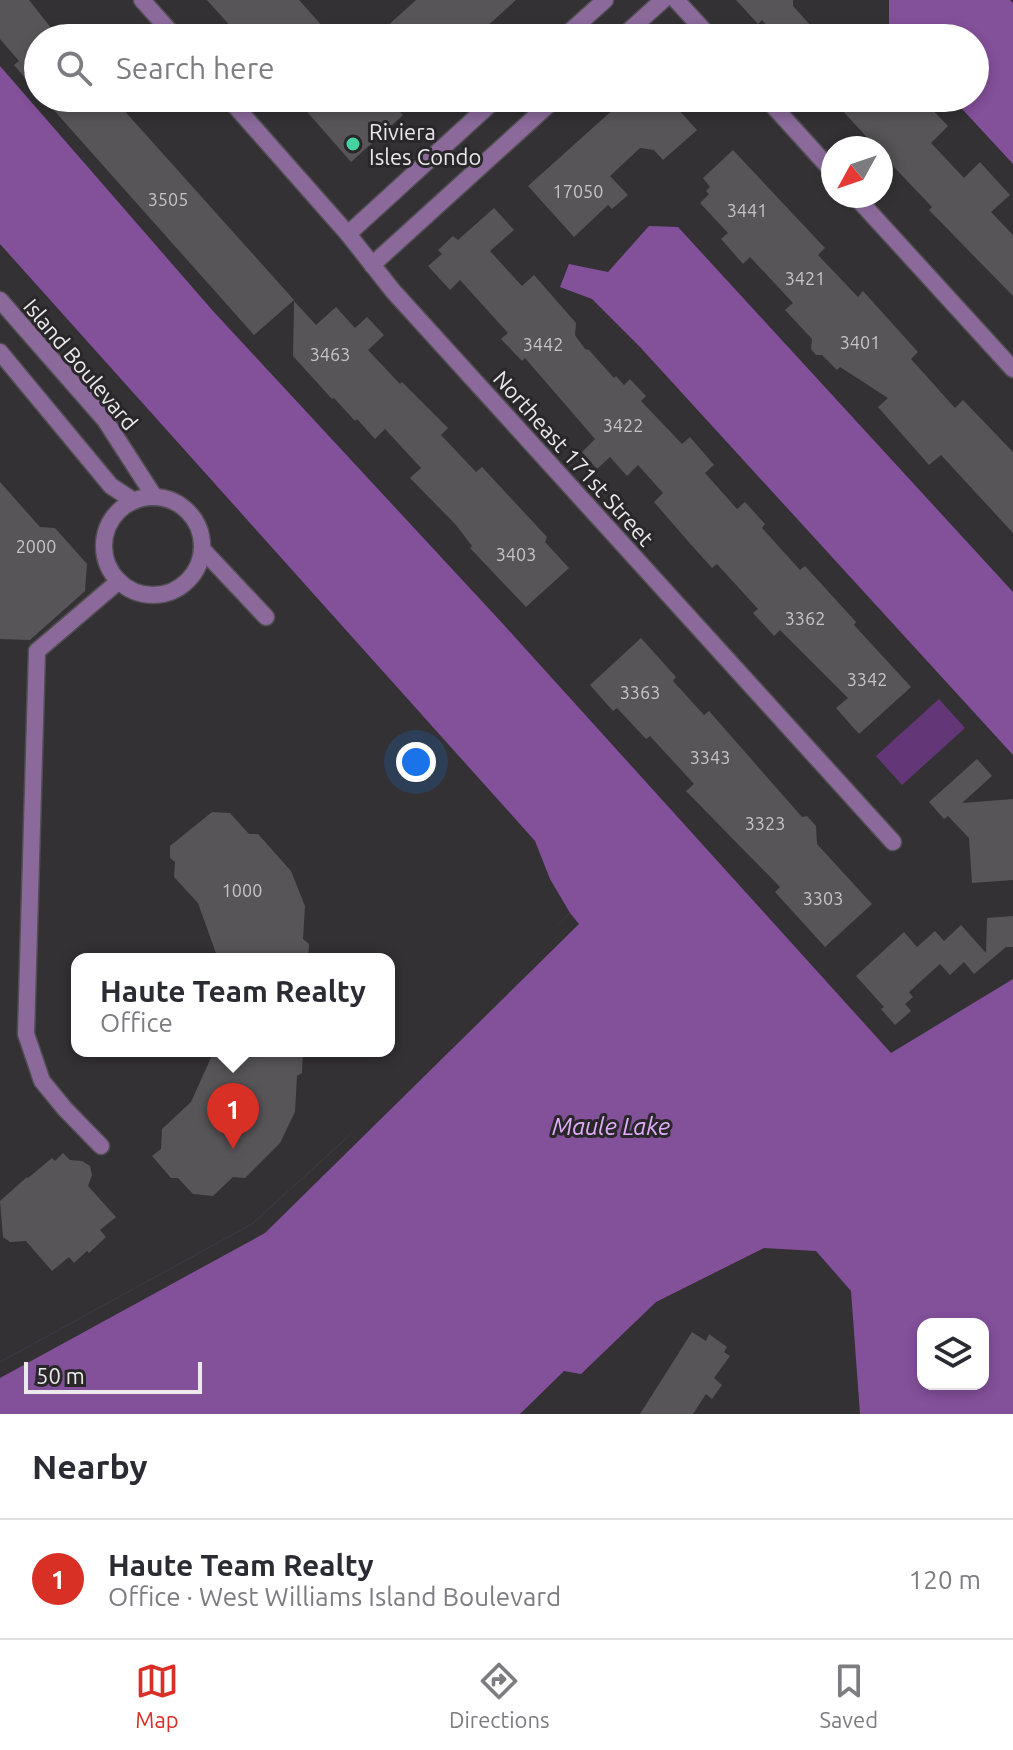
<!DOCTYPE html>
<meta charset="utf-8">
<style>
body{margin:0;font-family:Ubuntu,sans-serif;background:#f2f2f3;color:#2b2b33}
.controls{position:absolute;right:24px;bottom:24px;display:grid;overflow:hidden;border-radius:16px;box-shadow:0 4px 12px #0003}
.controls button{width:72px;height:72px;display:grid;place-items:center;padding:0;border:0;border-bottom:2px solid #e1e1e2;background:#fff;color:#2b2b33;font:40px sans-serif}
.compass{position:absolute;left:821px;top:136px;width:72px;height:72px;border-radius:50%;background:#fff;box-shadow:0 4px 12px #0003;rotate:230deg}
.scale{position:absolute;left:24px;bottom:20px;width:178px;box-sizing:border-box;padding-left:8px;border:4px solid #ebe9ec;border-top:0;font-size:22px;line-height:28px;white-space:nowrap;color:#ebe9ec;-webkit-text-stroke:6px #29272a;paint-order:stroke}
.you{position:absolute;left:416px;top:762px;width:28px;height:28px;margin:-20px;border:6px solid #fff;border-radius:50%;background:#1a73e8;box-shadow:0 0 0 12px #1a73e833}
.badge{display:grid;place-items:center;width:52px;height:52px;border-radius:50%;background:#d93025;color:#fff;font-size:26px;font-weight:700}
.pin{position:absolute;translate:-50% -66px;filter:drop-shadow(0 2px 4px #0008)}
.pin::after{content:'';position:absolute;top:42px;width:28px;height:24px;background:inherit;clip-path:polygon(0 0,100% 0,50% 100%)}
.popup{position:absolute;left:71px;top:953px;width:324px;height:104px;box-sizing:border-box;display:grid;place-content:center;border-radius:16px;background:#fff;filter:drop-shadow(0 2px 6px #0005);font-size:26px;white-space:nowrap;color:#7c7c81}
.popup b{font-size:30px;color:#2b2b33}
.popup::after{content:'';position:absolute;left:50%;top:100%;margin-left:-16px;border:16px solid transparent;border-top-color:#fff}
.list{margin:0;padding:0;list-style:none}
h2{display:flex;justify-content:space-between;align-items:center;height:104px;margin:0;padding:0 32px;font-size:34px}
h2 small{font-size:26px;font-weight:400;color:#7c7c81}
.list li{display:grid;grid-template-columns:52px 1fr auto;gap:24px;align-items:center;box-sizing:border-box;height:120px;padding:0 32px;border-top:2px solid #e1e1e2}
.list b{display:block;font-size:30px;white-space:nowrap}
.list p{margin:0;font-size:26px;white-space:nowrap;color:#7c7c81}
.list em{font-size:26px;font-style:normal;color:#7c7c81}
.icon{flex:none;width:44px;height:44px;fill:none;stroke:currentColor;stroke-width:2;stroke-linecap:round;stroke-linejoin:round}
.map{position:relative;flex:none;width:1013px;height:1414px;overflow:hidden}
.search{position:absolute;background:#fff;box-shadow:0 4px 12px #0003;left:24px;right:24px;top:24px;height:88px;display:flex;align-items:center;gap:20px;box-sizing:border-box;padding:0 28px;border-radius:44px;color:#7c7c81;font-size:30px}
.sheet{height:224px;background:#fff}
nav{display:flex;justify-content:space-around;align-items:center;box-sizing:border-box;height:112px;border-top:2px solid #e1e1e2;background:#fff;font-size:22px;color:#7c7c81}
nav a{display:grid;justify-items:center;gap:4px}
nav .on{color:#d93025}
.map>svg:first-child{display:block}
.green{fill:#633777}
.water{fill:#83509a;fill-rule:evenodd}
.pier{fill:#333134}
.building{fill:#585559}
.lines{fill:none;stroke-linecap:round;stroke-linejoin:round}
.minor-casing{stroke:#504e51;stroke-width:19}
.minor{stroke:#8b6a9b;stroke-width:16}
.poi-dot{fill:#44d49f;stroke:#29272a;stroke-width:3}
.labels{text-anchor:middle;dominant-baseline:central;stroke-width:6;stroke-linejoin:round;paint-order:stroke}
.number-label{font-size:18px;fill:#c6c4c7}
.poi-label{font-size:22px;fill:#ebe9ec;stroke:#29272a;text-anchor:start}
.street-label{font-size:22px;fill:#ebe9ec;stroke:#29272a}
.water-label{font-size:24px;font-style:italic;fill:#e3adfd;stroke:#29272a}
</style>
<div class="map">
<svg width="1013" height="1414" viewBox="0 0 1013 1414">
<rect width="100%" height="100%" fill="#333134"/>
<!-- green -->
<path class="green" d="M 939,699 L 965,728 L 902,785 L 876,756 Z"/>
<!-- water -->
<g class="water">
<path d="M 889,0 L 1010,0 L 1013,3 L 1013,164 L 952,98 L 975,98 L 975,38 L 896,38 L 889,31 Z"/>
<path d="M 0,66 L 213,311 L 504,625 L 891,1053 L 1013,979 L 1013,1414 L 860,1414 L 851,1291 L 816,1251 L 764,1248 L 656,1302 L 581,1374 L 564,1371 L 520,1414 L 0,1414 L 0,1362 L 252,1224 L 340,1144 L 453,1034 L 570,913 L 550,879 L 535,841 L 0,244 ZM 923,1324 L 983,1324 L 983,1384 L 923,1384 Z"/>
<path d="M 649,226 L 678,227 L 1013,592 L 1013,755 L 640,347 L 592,299 L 560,287 L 569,264 L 608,272 Z"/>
</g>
<!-- pier -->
<path class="pier" d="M 570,913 L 579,924 L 265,1233 L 0,1378 L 0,1362 L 252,1224 L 340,1144 Z"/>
<!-- building -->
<g class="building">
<path d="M 0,0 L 29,0 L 59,38 L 38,38 L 38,93 L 14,65 L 19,61 L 0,39 Z"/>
<path d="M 207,0 L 299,0 L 333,38 L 241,38 Z"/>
<path d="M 416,0 L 516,0 L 474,38 L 374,38 Z"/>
<path d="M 736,0 L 793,0 L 793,6 L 822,38 L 778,38 L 762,20 L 758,24 Z"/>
<path d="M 43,98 L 113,98 L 294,300 L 254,335 Z"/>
<path d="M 295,98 L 387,98 L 403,115 L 351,162 Z"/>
<path d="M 626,98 L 668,98 L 697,130 L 663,160 L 654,150 L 640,148 L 610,176 L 628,195 L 612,209 L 608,205 L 574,237 L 528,186 Z"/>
<path d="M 831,98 L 899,98 L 909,109 L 921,98 L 948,126 L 931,143 L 964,178 L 980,162 L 1010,195 L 991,212 L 1013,235 L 1013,296 L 929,210 L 932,207 L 891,164 L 889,167 L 881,159 L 881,148 L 870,146 L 873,144 Z"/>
<path d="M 733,150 L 825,248 L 818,255 L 858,297 L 863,291 L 918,352 L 911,359 L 955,408 L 963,400 L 1013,452 L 1013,533 L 941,455 L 929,465 L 878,407 L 888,398 L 840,367 L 837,370 L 822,355 L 816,355 L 811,349 L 812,339 L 785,310 L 793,303 L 750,257 L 743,264 L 721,239 L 728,233 L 700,203 L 709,194 L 706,191 L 710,187 L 703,178 Z"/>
<path d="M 494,208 L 514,230 L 490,251 L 522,286 L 534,275 L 576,323 L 575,335 L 585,349 L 589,350 L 614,378 L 616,376 L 624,385 L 630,379 L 646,396 L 641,401 L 682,444 L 690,437 L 714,465 L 705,473 L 737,509 L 745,502 L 765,524 L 762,528 L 800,570 L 805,566 L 856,622 L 854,625 L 911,687 L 859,734 L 836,708 L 848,698 L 780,630 L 774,636 L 753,613 L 758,609 L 717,564 L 712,568 L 694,548 L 654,502 L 663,493 L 638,465 L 627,476 L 610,457 L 597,469 L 582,452 L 595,439 L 525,358 L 522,361 L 501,339 L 508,333 L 460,280 L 450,290 L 428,266 L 442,254 L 438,250 L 453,236 L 458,240 Z"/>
<path d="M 294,301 L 316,325 L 336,307 L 355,328 L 367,317 L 384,335 L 368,350 L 400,384 L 402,382 L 448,428 L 441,435 L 476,472 L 482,467 L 547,537 L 545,542 L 569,568 L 526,607 L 470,548 L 472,546 L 456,525 L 410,478 L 421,468 L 385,429 L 375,439 L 357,419 L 355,421 L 334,398 L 332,399 L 293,356 Z"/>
<path d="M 0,482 L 40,527 L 55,528 L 87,564 L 85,591 L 30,640 L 0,639 Z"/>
<path d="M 641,638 L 676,677 L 673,681 L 704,715 L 709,711 L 802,817 L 807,816 L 816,826 L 817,844 L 872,904 L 825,947 L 775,892 L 780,887 L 686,791 L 694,784 L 650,736 L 646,739 L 617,708 L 613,711 L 590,685 Z"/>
<path d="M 977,759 L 992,776 L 962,803 L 1013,799 L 1013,880 L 972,883 L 969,838 L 948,816 L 944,819 L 929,802 Z"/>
<path d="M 212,812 L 230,813 L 249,834 L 258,834 L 291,871 L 305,906 L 303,939 L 309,944 L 308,959 L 218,959 L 198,903 L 174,877 L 175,862 L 170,858 L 170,846 Z"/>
<path d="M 1013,916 L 1013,947 L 1006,947 L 974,974 L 964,962 L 950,975 L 940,964 L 909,992 L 913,997 L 905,1004 L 911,1011 L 895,1025 L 881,1009 L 884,1007 L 856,976 L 904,932 L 917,947 L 935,931 L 944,941 L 961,925 L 986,953 L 987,918 Z"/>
<path d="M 214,1051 L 303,1051 L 302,1073 L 297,1076 L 295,1112 L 280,1143 L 245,1178 L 233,1177 L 213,1196 L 193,1194 L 178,1178 L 171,1178 L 152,1156 L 161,1149 L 162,1129 L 191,1102 Z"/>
<path d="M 63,1153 L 70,1160 L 82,1161 L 90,1166 L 92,1175 L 88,1186 L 116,1217 L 100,1230 L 106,1237 L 89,1253 L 87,1251 L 74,1263 L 69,1257 L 52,1271 L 26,1241 L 10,1242 L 3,1237 L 0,1201 L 27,1177 L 28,1178 L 52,1158 L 55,1161 Z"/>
<path d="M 692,1332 L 706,1341 L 709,1334 L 727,1347 L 724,1352 L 730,1356 L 714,1378 L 722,1385 L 712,1399 L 706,1394 L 693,1414 L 640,1414 Z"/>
</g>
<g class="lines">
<defs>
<g id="minor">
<path d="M 142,0 L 176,38"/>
<path d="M 676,0 L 711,38"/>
<path d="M 563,38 L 605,0"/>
<path d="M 621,38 L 663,0"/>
<path d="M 228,98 L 348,234 L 393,291 L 893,842"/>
<path d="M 766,98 L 833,172"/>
<path d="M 855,196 L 1013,369"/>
<path d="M 348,234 L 497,98"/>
<path d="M 372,265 L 556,98"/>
<path d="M 0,300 L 105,420 L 154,496"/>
<path d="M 0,352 L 111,486 L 134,501"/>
<circle cx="153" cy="546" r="49"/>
<path d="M 202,549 L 266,617"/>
<path d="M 101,1146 L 65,1109 L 42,1081 L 26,1034 L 37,651 L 119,581"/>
</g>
</defs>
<!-- minor casing -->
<use href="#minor" class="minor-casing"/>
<!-- minor -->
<use href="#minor" class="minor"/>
</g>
<!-- markers -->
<circle class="poi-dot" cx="353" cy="144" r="8"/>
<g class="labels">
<!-- number labels -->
<g class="number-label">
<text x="578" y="191">17050</text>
<text x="168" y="199">3505</text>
<text x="747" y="210">3441</text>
<text x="805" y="278">3421</text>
<text x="860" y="342">3401</text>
<text x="543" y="344">3442</text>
<text x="330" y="354">3463</text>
<text x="623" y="425">3422</text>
<text x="36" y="546">2000</text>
<text x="516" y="554">3403</text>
<text x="805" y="618">3362</text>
<text x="867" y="679">3342</text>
<text x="640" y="692">3363</text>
<text x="710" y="757">3343</text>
<text x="765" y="823">3323</text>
<text x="242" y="890">1000</text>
<text x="823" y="898">3303</text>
</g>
<!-- poi labels -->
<g class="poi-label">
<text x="369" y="131">Riviera<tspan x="369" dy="25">Isles Condo</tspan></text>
</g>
<!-- street labels -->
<g class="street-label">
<text transform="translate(81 364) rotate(50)">Island Boulevard</text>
<text transform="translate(574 458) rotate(48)">Northeast 171st Street</text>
</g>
<!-- water labels -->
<g class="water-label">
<text x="611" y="1126">Maule Lake</text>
</g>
</g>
</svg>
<div class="controls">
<button><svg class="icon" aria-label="layers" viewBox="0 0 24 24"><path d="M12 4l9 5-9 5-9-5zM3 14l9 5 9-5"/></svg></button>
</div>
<svg class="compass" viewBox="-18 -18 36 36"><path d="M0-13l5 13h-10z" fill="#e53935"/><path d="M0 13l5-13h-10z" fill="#7c7c81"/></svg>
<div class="scale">50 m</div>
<div class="you"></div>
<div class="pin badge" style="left:233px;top:1149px">1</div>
<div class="popup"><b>Haute Team Realty</b>Office</div>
<div class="search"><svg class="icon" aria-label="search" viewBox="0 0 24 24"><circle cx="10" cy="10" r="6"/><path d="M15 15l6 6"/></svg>Search here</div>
</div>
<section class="sheet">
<h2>Nearby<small></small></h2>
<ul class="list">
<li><span class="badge">1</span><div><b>Haute Team Realty</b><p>Office · West Williams Island Boulevard</p></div><em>120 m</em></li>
</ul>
</section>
<nav>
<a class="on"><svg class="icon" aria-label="map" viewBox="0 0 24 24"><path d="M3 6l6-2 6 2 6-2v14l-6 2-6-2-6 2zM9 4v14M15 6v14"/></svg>Map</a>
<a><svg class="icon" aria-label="directions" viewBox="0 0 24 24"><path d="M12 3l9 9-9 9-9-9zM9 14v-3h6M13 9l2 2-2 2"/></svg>Directions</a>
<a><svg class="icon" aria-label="saved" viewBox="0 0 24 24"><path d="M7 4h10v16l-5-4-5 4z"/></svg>Saved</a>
</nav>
